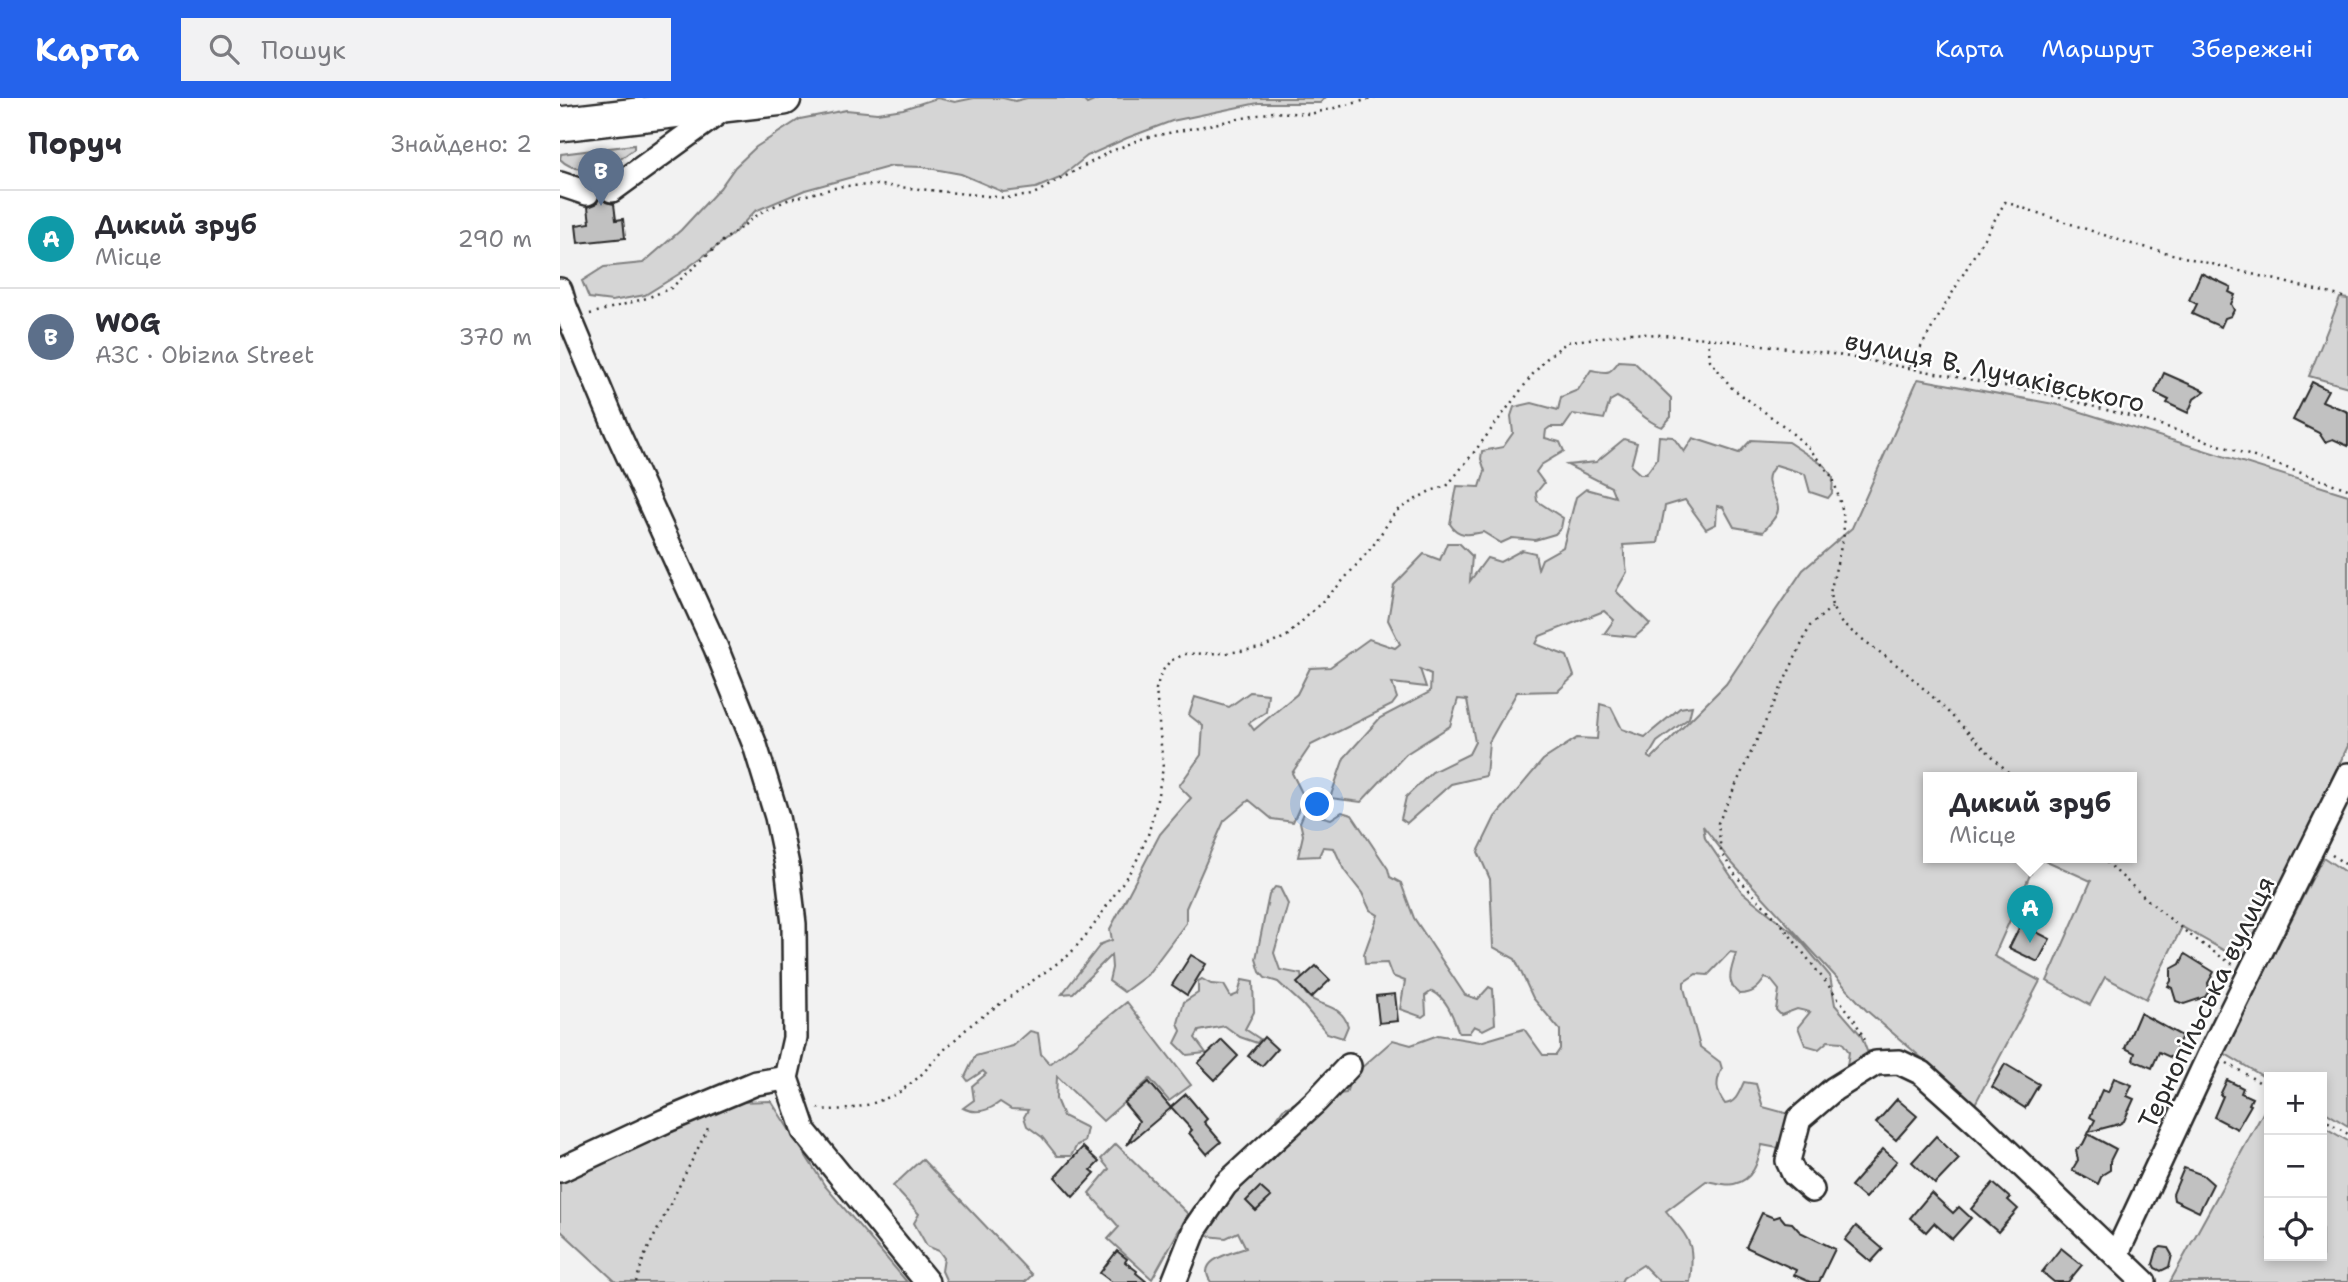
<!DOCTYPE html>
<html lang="uk">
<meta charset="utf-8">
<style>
body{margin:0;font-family:"Shantell Sans",sans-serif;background:#f2f2f3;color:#2b2b33}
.controls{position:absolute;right:21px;bottom:21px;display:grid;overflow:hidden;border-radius:0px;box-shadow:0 4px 10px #0003}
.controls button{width:63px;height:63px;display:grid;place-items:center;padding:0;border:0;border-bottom:2px solid #e1e1e2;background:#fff;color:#2b2b33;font:35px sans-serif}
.you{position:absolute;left:758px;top:707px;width:24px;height:24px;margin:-18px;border:5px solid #fff;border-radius:50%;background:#1a73e8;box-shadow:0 0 0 10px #1a73e833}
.badge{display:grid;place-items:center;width:46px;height:46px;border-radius:50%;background:#2563eb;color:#fff;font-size:23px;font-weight:700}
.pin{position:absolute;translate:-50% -58px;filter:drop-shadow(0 2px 4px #0008)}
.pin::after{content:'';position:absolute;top:37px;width:24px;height:21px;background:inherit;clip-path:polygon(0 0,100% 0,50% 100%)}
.popup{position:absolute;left:1363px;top:674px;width:214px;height:91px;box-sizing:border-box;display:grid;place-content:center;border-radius:0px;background:#fff;filter:drop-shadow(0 2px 5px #0005);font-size:23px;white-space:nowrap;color:#7c7c81}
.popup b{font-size:26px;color:#2b2b33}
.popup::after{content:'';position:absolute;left:50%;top:100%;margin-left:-14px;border:14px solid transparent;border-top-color:#fff}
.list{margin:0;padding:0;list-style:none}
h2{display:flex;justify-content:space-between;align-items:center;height:91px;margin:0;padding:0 28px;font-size:30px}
h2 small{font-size:23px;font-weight:400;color:#7c7c81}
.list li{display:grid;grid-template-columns:46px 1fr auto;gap:21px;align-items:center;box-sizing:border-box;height:98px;padding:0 28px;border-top:2px solid #e1e1e2}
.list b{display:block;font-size:26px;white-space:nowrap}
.list p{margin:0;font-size:23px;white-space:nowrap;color:#7c7c81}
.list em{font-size:23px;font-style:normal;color:#7c7c81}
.icon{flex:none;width:38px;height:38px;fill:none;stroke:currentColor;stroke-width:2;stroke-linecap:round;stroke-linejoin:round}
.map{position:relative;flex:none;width:1788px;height:1184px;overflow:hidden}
header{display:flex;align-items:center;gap:42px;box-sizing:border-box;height:98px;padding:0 35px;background:#2563eb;color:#fff}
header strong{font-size:33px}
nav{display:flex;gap:38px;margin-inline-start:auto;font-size:24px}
.search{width:490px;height:63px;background:#f2f2f3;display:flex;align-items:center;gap:18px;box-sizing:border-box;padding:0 24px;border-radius:0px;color:#7c7c81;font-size:26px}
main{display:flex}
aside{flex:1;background:#fff}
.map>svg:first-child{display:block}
.green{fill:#d5d5d5;stroke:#808080;stroke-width:2}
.building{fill:#c1c1c1;stroke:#2b2b2b;stroke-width:2}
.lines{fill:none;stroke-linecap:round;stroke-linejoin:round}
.minor-casing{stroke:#2b2b2b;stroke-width:28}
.highway-casing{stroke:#2b2b2b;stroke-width:38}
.path{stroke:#2b2b2b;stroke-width:2.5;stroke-dasharray:2 5;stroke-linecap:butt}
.minor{stroke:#fff;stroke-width:23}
.highway{stroke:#fff;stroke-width:33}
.labels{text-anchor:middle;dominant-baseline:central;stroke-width:5;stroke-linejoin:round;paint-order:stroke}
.street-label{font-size:26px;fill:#2b2b2b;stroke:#fff}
</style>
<header>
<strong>Карта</strong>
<div class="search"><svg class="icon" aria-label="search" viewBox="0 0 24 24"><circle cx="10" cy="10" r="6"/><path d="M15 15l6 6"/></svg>Пошук</div>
<nav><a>Карта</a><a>Маршрут</a><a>Збережені</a></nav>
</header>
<main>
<aside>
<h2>Поруч<small>Знайдено: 2</small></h2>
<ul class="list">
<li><span class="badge" style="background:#0f9aa8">A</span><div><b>Дикий зруб</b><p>Місце</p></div><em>290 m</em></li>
<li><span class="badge" style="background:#5c6f8a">B</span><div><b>WOG</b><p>АЗС · Obizna Street</p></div><em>370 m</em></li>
</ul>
</aside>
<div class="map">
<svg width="1788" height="1184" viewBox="0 0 1788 1184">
<rect width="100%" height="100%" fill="#f2f2f2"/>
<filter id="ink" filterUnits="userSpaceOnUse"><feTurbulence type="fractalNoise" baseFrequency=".0143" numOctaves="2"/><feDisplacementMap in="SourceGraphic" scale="14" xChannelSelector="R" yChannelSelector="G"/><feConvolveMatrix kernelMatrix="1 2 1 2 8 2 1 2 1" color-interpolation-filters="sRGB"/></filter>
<g filter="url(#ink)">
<!-- green -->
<g class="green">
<path d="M 377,0 L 395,4 L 414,0 L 443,0 L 455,3 L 467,0 L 521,0 L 527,6 L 541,0 L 765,0 L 760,5 L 698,5 L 612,23 L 567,40 L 527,58 L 500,80 L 476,90 L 443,94 L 401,76 L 363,69 L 332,68 L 245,92 L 195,113 L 172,137 L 119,176 L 85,197 L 52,203 L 29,200 L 22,183 L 44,169 L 83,165 L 121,132 L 160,90 L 175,69 L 196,49 L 240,21 L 286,12 L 317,15 L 343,11 Z"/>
<path d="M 74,47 L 74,51 C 67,56 58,64 50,67 C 34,73 12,74 0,61 L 1,56 Z"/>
<path d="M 1780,200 L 1788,201 L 1788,289 L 1749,278 Z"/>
<path d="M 1059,263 L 1074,264 L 1111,300 L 1111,319 L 1102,329 C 1084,323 1075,308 1057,299 L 1050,303 L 1044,321 L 1013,316 L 1004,329 L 990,329 L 986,332 L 985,340 L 1000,344 L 1004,353 L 981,367 L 976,374 L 984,385 L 976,395 L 977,403 L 1003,420 L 1001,430 L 995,436 L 975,442 L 952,440 L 941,445 L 923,434 C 909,437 898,439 890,426 L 897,388 L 920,389 L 925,373 L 921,361 L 922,353 L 943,349 L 953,335 L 951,318 L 954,309 L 972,305 L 998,312 L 1001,299 L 1018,292 L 1031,272 C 1048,275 1049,277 1059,263 Z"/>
<path d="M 1358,281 L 1499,307 L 1788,397 L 1788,648 L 1683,863 L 1622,829 L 1586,901 L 1545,879 L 1530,907 L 1487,883 L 1531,783 L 1478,759 L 1572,759 L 1572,679 L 1368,679 L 1368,759 L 1478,759 L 1434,858 L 1480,883 L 1415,1006 L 1306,912 L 1171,764 L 1143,728 L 1145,740 L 1182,794 L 1235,836 L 1270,878 L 1275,907 L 1301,937 L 1307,953 L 1331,956 L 1296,977 L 1287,968 L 1289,954 L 1282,944 L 1268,943 L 1259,951 L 1245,947 L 1238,929 L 1250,914 L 1237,911 L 1221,917 L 1216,912 L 1219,892 L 1211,882 L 1205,880 C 1198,891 1192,896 1179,896 C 1164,883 1172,871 1176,855 L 1170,854 L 1148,877 L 1136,876 L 1124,884 L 1124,890 L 1140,949 L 1160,964 L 1162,971 C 1155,984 1156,994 1165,1006 C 1177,1004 1179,994 1184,984 L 1196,986 L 1203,1009 L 1229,1016 L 1233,1019 L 1223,1051 L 1202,1047 C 1198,1063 1194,1082 1174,1086 C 1167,1088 1154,1084 1146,1083 L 1106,1113 C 1130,1143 1135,1143 1130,1184 L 1100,1184 L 1083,1167 L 1063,1180 L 1061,1184 L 651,1184 C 635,1162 671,1155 686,1150 L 678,1134 L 666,1140 L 637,1137 L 723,1011 L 745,1000 L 786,995 L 792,978 L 833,942 L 851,947 L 878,937 L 920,944 L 964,931 L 983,957 L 996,957 L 1000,951 L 1000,932 L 973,900 L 955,861 L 933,849 L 930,781 L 918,754 L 935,719 L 983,662 L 1017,640 L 1037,641 L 1040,606 L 1051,609 L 1062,631 L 1085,639 L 1120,610 L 1132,608 L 1129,620 L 1097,644 L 1088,659 L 1091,661 L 1166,586 L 1243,472 L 1292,430 Z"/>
<path d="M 1099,338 L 1113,339 L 1124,354 L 1133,340 L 1179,355 L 1191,342 L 1228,344 L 1266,369 L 1273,380 L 1272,395 L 1268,400 L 1250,394 L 1245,376 L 1216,367 C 1198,384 1217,395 1218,410 C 1219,418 1207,428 1203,434 L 1174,429 L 1163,409 L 1157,408 L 1156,426 L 1146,431 L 1125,402 L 1105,408 L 1098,445 L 1063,447 L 1067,474 L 1056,493 L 1090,526 L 1075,539 L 1044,536 L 1054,522 L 1044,513 L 980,538 L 976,546 L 1007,558 L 1014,578 L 998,593 L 957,594 L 929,644 L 926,678 L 891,686 L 847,725 L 841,721 L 846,699 L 872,674 L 909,656 L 915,644 L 907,602 L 898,601 L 890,628 L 846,656 L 801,704 L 770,700 L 784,660 L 820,620 L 870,594 L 871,576 L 860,571 L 866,589 L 832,585 L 837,600 L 832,607 L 751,647 L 732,675 L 744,699 L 733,724 L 712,721 L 689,702 L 664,723 L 626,810 L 626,825 L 587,877 L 564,894 L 549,883 L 552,870 L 551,857 L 513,895 L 502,896 L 541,846 L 552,842 L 550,831 L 600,736 L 631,700 L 619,688 L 641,657 L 643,628 L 629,617 L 635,599 L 669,609 L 690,594 L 708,596 L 706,614 L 689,625 L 694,632 L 737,596 L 750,570 L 770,569 L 809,541 L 835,550 L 840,546 L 828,522 L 834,487 L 864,456 L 880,462 L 887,445 L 899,445 L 912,458 L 910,483 L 927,460 L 940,464 L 962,452 L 975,455 L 978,471 L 982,461 L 1003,449 L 1016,399 L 1026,391 L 1055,399 L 1051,389 L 1007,367 L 1036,364 L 1064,341 L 1077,345 L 1071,368 L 1080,376 L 1086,376 L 1097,361 Z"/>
<path d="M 752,711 L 760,718 L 771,721 L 782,714 L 792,717 L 828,771 L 830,779 L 841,785 L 854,820 L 905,897 L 918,901 L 929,889 L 933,891 L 935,926 L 923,932 L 914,928 L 909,935 L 899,935 C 893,919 888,901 872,893 L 865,898 L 866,916 L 862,919 L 840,911 L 845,883 L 832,878 L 827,865 L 805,866 L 804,856 L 818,817 L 810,812 L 802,795 L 784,772 L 774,750 L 763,749 L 759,758 L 738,759 L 743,737 L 740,724 L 744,715 Z"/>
<path d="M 1763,759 L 1788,776 L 1788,1028 L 1762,1012 L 1762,979 L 1709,979 L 1709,982 L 1664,955 Z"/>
<path d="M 715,789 L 720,790 L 728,806 L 714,855 L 720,872 L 741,876 C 742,881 742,889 744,893 C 753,910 781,903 788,928 L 783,940 L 767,935 L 742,906 L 718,884 L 705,880 L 700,874 L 696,861 L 709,797 Z"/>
<path d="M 642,881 L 651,886 L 664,887 L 671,899 L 678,896 L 682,882 L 693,884 L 694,914 L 685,931 L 700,941 L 697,945 L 680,939 L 665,928 L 639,933 L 635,940 L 646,955 L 627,957 L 615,945 L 621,933 L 618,925 L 624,904 L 638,895 L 638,883 Z"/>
<path d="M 567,904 L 631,987 L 609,1003 L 590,981 L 543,1023 L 497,978 L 496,1001 L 503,1018 L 527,1030 L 524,1044 L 517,1047 L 511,1058 L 497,1058 L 482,1039 L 467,1028 L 464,1019 L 468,1012 L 451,1011 L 440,1004 C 430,1012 416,1017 403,1010 L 414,1002 L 412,988 L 426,976 L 423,973 L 408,983 L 405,979 L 415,958 L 453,948 L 470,933 L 478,935 L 481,956 L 490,966 Z"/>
<path d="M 211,1003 L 265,1088 L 347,1184 L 56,1184 L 0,1132 L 0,1084 L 179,1004 Z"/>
<path d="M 1709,1004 L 1709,1158 L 1762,1158 L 1762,1028 L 1788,1043 L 1788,1184 L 1610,1184 Z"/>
<path d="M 556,1046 L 628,1116 L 592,1181 L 548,1141 L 559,1129 L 529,1095 L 549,1071 L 541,1061 Z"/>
<path d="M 362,1061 L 472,1177 L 465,1184 L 387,1184 L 382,1173 L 384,1160 L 379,1153 L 367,1148 L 354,1125 L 359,1116 L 333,1088 Z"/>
</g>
<!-- building -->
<g class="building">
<path d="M 40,99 L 46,104 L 54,106 L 56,122 L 63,121 L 65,140 L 18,145 L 16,127 L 30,125 L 28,109 L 36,106 Z"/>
<path d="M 1641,175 L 1671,189 L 1669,194 L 1675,197 L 1671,206 L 1674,212 L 1671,218 L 1665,220 L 1661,229 L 1632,216 L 1637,206 L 1629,202 Z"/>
<path d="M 1604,275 L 1645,293 L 1634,301 L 1628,315 L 1607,305 L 1609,302 L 1595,295 Z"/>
<path d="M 1752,284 L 1768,292 L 1762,303 L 1788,314 L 1788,348 L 1773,341 L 1765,344 L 1759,335 L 1733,322 Z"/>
<path d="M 1461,826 L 1490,841 L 1478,864 L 1449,850 Z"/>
<path d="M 1625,856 L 1654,874 L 1648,885 L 1649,893 L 1645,899 L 1624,906 L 1616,903 L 1612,890 L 1608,888 L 1611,883 L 1611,871 L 1620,866 Z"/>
<path d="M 631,857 L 646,866 L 627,897 L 612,887 Z"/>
<path d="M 756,868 L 770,882 L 751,900 L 737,885 Z"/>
<path d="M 835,896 L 838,923 L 819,925 L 816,898 Z"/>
<path d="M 1580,915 L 1622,938 L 1612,960 L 1599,954 L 1592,970 L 1573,962 L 1575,955 L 1565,950 Z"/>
<path d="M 704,939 L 717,951 L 702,968 L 688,958 Z"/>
<path d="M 662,942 L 678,958 L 655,982 L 638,965 Z"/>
<path d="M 1445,966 L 1479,986 L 1465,1010 L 1432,989 Z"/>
<path d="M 1554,980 L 1572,987 L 1567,998 L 1574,1001 L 1564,1023 L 1559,1026 L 1529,1034 L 1535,1022 L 1530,1019 L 1542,992 L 1548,994 Z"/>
<path d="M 1667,982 L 1683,990 L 1681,995 L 1692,1000 L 1689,1006 L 1691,1007 L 1677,1031 L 1654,1019 L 1663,998 L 1660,997 Z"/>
<path d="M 589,984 L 611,1010 L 567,1047 L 579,1023 L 564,1005 Z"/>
<path d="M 626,996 L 647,1021 L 644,1024 L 661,1044 L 647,1056 L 629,1035 L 632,1032 L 611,1009 Z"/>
<path d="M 1337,1001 L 1357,1018 L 1336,1042 L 1316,1025 Z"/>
<path d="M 1528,1036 L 1556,1051 L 1550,1063 L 1550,1072 L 1542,1077 L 1538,1086 L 1512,1072 L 1518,1062 L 1516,1052 L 1523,1046 Z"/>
<path d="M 1376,1038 L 1399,1061 L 1375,1086 L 1352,1064 Z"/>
<path d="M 523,1049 L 539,1064 L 531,1072 L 535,1075 L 513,1099 L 495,1079 Z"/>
<path d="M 1323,1051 L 1337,1063 L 1305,1100 L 1291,1088 Z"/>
<path d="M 1624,1070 L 1643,1077 L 1653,1086 L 1639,1114 L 1614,1102 L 1613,1096 Z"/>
<path d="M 1433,1085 L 1450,1100 L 1448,1102 L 1458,1111 L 1438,1134 L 1411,1111 Z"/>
<path d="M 700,1089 L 711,1099 L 696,1113 L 686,1103 Z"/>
<path d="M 1371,1095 L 1393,1115 L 1399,1109 L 1411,1120 L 1392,1141 L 1374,1125 L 1366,1134 L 1350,1120 Z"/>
<path d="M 1202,1115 L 1214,1120 L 1220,1118 L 1225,1124 L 1232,1125 L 1240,1134 L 1275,1151 L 1259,1184 L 1250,1184 L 1234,1177 L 1236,1172 L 1186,1149 Z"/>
<path d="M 1296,1128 L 1323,1151 L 1311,1164 L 1285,1142 Z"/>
<path d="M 1601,1149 L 1608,1150 L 1612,1157 L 1609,1169 L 1601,1173 L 1595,1170 L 1593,1166 L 1597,1152 Z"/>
<path d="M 1501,1150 L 1522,1167 L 1508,1184 L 1494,1184 L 1482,1174 Z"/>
<path d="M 557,1153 L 567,1161 L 565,1164 L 577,1173 L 576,1175 L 587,1184 L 552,1184 L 540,1175 Z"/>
</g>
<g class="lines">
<defs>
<g id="minor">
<path d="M 0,86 L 27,95"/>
<path d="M 52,92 L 166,9"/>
<path d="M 0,192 L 5,209 L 57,333 L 156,550 L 195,647 L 217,719 L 227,767 L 234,826 L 235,940 L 226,980 L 244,1033 L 367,1184"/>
<path d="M 0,1072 L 105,1023 L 196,985 L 226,980"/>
<path d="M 1252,1092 L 1234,1076 L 1228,1063 L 1239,1021 L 1274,991 L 1316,965 L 1339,964 L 1362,975 L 1422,1029 L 1584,1184"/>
<path d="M 1556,1157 L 1650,956 L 1788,677"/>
<path d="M 614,1184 L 635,1131 L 665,1087 L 756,1003 L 789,968"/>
</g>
<path id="highway" d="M 0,26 L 224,0"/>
</defs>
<!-- minor casing -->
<use href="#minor" class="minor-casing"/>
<!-- highway casing -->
<use href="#highway" class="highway-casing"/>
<!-- path -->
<g class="path">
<path d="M 30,216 L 87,200 L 111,190 L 164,142 L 203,113 L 230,101 L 283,88 L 320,87 L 446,100 L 472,97 L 549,54 L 584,40 L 713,14 L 750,16 L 815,0"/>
<path d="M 1148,240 L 1150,262 L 1172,290 L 1225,329 L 1249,350 L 1273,380 L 1283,414 L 1284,436 L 1270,495 L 1272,509 L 1282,526 L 1341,570 L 1375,601 L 1453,679"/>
<path d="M 1350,268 L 1445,104 L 1568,145 L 1788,200"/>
<path d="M 1272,509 L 1250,528 L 1158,725 L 1161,754 L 1176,778 L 1222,827 L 1294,921 L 1307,946"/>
<path d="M 1772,757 L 1788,768"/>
<path d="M 1541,759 C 1585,800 1622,835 1674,867"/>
<path d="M 1667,965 L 1709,990"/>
<path d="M 258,1010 L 268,1012 L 289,1011 L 311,1006 L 337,996 L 359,979 L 386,950 L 413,925 L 509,857 L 532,830 L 575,766 L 588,737 L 596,707 L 603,670 L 596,591 L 601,575 L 610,563 L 625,556 L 666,555 L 702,550 L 727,538 L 779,487 L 812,449 L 836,413 L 870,393 L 887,388 L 915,353 L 973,276 L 989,258 L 1007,244 L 1071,235 L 1148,240 L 1267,255 L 1392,278 L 1486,296 L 1592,324 L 1788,391"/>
<path d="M 1762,1020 L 1788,1036"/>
<path d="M 76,1184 L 84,1159 L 150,1026"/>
</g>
<!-- minor -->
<use href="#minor" class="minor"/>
<!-- highway -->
<use href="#highway" class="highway"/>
</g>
</g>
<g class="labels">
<!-- street labels -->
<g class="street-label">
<text transform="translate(1435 273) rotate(12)">вулиця В. Лучаківського</text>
<text transform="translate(1646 904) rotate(-64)">Тернопільська вулиця</text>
</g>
</g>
</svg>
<div class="controls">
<button>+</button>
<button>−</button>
<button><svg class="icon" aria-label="locate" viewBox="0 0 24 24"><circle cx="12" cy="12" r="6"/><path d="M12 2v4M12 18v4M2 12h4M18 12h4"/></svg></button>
</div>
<div class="you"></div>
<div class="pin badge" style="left:1470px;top:845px;background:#0f9aa8">A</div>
<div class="popup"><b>Дикий зруб</b>Місце</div>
<div class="pin badge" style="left:41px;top:108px;background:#5c6f8a">B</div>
</div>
</main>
